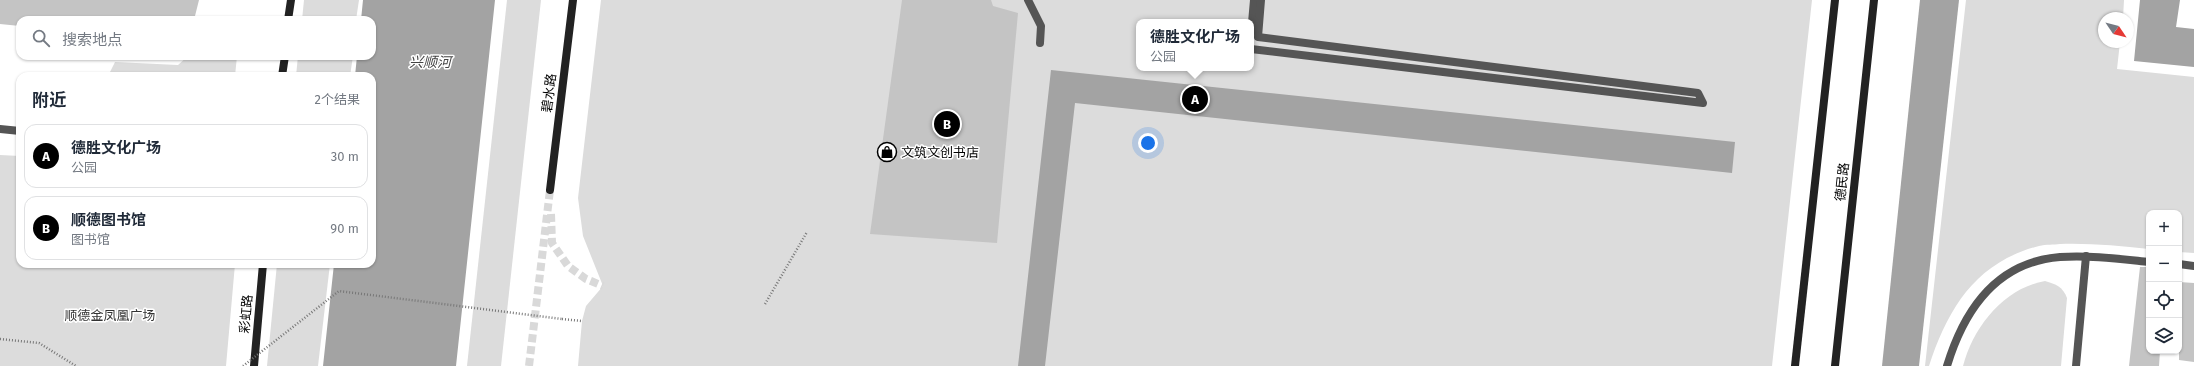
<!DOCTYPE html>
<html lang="zh">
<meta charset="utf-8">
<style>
body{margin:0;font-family:"Fira Sans","Noto Sans SC",sans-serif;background:#f2f2f3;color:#1f2937}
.controls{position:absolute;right:12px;bottom:12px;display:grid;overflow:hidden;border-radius:8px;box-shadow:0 1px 3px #0004}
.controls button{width:36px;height:36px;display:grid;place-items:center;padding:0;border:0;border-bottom:1px solid #e0e1e3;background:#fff;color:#1f2937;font:20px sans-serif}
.compass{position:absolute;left:2098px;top:12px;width:36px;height:36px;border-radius:50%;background:#fff;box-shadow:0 1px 3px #0004;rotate:125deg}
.you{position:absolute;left:1148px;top:143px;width:14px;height:14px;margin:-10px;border:3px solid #fff;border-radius:50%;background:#1a73e8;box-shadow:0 0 0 6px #1a73e833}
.badge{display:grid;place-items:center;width:26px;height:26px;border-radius:50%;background:#000;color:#fff;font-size:13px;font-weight:700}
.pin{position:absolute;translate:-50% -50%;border:2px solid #fff;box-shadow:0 1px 4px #0006}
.popup{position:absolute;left:1136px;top:19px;width:118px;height:52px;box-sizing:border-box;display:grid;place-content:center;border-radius:8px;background:#fff;filter:drop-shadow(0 1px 3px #0005);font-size:13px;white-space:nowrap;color:#747a83}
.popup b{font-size:15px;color:#1f2937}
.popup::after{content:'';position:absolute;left:50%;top:100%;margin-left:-8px;border:8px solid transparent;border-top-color:#fff}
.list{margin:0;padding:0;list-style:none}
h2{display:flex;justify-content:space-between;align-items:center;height:52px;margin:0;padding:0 16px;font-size:17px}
h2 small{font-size:13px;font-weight:400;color:#747a83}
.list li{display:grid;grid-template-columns:26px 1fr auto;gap:12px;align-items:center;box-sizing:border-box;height:64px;margin:0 8px 8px;padding:0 8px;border:1px solid #e0e1e3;border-radius:12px}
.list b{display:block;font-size:15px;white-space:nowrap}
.list p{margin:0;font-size:13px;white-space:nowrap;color:#747a83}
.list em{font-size:13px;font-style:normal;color:#747a83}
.icon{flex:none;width:22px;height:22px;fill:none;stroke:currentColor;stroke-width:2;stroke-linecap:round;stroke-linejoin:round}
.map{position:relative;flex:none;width:2194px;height:366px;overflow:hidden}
.search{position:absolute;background:#fff;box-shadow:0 1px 3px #0004;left:16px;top:16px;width:360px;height:44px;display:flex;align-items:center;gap:10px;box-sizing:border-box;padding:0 14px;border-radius:12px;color:#747a83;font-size:15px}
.panel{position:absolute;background:#fff;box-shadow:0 1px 3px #0004;left:16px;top:72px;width:360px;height:196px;border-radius:12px}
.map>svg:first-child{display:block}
.green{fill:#dcdcdc;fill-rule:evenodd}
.water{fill:#a3a3a3}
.building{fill:#c4c4c4}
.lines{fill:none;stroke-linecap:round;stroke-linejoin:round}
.secondary-tunnel{stroke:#d9d9d9;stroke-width:8;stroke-dasharray:8 4;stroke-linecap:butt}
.path{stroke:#777;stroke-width:2.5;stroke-dasharray:1 2;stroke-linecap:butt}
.service{stroke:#555;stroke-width:8}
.minor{stroke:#555;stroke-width:8}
.secondary{stroke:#222;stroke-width:8}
.path-bridge{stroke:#777;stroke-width:2.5;stroke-dasharray:1 2;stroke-linecap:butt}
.labels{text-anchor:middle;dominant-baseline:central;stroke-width:3;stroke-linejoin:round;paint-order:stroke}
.street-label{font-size:13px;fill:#000;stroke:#fff}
.poi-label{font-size:13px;fill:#000;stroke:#fff;text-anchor:start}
.park-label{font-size:13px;fill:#333;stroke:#fff}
.water-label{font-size:14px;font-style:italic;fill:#444;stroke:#fff}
</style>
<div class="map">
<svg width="2194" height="366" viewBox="0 0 2194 366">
<rect width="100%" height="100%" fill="#fff"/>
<!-- green -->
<g class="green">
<path d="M 304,0 L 359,0 L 356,20 L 302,20 Z"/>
<path d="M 507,0 L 541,0 L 501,366 L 467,366 Z"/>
<path d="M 601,0 L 1812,0 L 1772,366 L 578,366 L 582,321 L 586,306 L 603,286 L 583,236 L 578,198 ZM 1139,22 L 1251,22 L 1251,68 L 1139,68 Z"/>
<path d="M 1966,0 L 2124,0 L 2123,18 L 2104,18 L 2104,42 L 2120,42 L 2117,69 L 2194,77 L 2194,253 L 2179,252 L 2179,213 L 2149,213 L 2149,249 C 2119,246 2090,243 2060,244 C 2054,245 2046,244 2039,246 C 1976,262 1948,308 1929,366 L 1925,366 Z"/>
<path d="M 188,56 L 237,56 L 235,76 L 108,76 L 115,62 L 178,65 Z"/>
<path d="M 298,56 L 353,56 L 350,76 L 296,76 Z"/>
<path d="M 0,155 L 20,156 L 20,264 L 235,264 L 226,366 L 0,366 Z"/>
<path d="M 277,264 L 330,264 L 318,366 L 267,366 Z"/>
<path d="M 2045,281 C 2056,284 2063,287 2067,298 L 2061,366 L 1963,366 C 1973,327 2004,288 2045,281 Z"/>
</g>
<!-- water -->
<g class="water">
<path d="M 363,0 L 495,0 L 456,366 L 323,366 L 334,264 L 372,264 L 372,76 L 355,76 L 357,56 L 372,56 L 372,20 L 361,20 Z"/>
<path d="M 1920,0 L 1959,0 L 1919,366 L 1882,366 Z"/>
<path d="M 2140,0 L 2180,0 L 2176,27 L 2194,29 L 2194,67 L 2134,61 Z"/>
<path d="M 1051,70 L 1735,142 L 1732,173 L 1075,103 L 1045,366 L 1018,366 Z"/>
</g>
<!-- building -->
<g class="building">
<path d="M 0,0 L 199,0 L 194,20 L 20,20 L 20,26 L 0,24 Z"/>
<path d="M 902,0 L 991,0 L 993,6 L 1018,13 L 997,243 L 870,234 Z"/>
<path d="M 2140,267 L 2149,267 L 2149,351 L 2160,351 L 2159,366 L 2129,366 Z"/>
<path d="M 2179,282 L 2194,283 L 2194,362 L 2179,360 Z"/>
</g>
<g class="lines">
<!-- secondary-tunnel -->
<g class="secondary-tunnel">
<path d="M 551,214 L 552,243 L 568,266 L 586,279 L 603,286"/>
<path d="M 529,366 L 550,190"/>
</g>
<!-- path -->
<g class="path">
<path d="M 765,304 L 807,232"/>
<path d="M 562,319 L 582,321"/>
<path d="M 0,339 L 39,343 L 76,366"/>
</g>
<!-- service -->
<g class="service">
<path d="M 1251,34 L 1254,0"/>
<path d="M 1251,49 L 1703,103 L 1698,93 L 1258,37 L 1261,0"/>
<path d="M 2179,264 L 2194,266"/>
<path d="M 1947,366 C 1964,310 1997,262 2060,257 C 2090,255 2120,259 2149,262"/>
<path d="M 2076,366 L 2086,256"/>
</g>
<!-- minor -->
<g class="minor">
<path d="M 1028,0 L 1041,26 L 1040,43"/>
<path d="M 0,129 L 20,131"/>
</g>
<!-- secondary -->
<g class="secondary">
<path d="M 288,20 L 291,0"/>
<path d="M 282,76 L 285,56"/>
<path d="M 550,190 L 573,0"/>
<path d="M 254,366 L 263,264"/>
<path d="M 1795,366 L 1835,0"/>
<path d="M 1835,366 L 1874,0"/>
</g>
<!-- path-bridge -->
<path class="path-bridge" d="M 243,366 L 339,291 L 562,319"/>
</g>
<!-- icons -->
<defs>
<symbol id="shop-ring" viewBox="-11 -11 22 22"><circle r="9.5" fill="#fff" stroke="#000" stroke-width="1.5"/><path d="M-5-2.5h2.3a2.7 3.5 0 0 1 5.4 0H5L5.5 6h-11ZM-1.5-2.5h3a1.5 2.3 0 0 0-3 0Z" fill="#000"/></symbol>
</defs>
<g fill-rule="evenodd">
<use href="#shop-ring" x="876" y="141" width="22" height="22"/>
</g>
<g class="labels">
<!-- street labels -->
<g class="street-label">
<text transform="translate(549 93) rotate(-83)">碧水路</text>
<text transform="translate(1842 182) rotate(-84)">德民路</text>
<text transform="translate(246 314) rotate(-85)">彩虹路</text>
</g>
<!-- poi labels -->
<g class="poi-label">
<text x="901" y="152">文筑文创书店</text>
</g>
<!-- park labels -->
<g class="park-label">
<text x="110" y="315">顺德金凤凰广场</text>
</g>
<!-- water labels -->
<g class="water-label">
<text x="430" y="62">兴顺河</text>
</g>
</g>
</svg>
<div class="controls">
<button>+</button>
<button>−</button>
<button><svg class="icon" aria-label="locate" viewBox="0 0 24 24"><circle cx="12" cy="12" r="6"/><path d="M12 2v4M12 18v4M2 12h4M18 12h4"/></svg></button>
<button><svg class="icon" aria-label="layers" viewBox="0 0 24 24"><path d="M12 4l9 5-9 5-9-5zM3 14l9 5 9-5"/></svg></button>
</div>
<svg class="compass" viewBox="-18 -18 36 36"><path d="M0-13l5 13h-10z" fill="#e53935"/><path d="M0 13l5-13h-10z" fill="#747a83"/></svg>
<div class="you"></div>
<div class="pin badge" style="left:1195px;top:99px">A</div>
<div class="popup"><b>德胜文化广场</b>公园</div>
<div class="pin badge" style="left:947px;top:124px">B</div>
<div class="search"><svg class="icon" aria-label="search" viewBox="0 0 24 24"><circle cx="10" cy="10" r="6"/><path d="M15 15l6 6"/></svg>搜索地点</div>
<section class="panel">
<h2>附近<small>2个结果</small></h2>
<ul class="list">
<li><span class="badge">A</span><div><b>德胜文化广场</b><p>公园</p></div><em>30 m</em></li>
<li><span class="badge">B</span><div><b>顺德图书馆</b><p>图书馆</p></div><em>90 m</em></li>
</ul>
</section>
</div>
